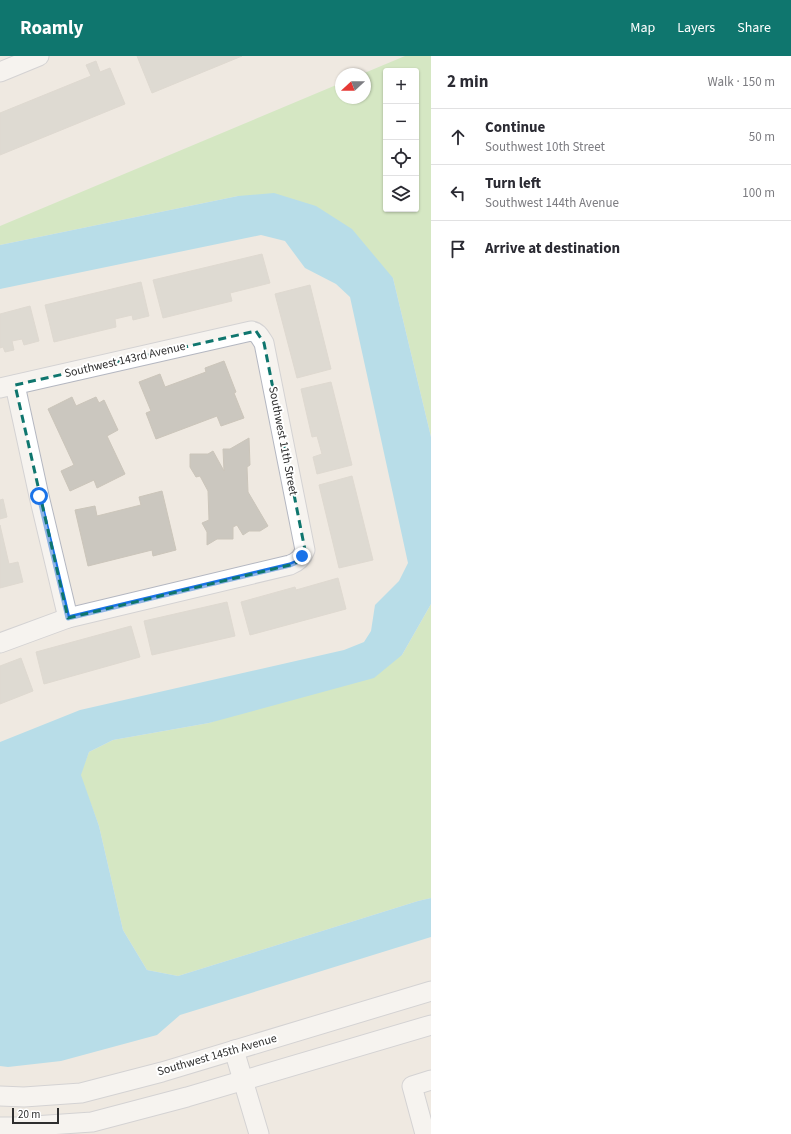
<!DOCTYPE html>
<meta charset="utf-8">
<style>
body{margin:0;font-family:"Source Sans 3",sans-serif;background:#f7f7f7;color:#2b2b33}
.controls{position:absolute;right:12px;top:12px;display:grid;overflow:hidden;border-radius:4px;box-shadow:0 1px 3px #0004}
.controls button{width:36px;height:36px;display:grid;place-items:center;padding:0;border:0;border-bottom:1px solid #e1e1e2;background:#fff;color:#2b2b33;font:20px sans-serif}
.compass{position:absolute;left:335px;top:12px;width:36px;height:36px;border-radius:50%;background:#fff;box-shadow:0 1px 3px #0004;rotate:249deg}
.scale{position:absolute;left:12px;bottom:10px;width:47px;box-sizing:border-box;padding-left:4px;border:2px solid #2e2e2e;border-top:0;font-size:11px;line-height:14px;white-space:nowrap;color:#2e2e2e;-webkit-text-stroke:3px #fff;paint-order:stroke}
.stop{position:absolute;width:12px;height:12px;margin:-9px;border:3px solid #1a73e8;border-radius:50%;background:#fff}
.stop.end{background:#1a73e8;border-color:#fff;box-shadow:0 1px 4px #0008}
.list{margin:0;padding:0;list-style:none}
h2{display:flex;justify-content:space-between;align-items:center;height:52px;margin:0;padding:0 16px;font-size:17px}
h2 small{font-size:13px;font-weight:400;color:#7c7c81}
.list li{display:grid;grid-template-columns:26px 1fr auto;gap:12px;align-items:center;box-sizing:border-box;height:56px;padding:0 16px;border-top:1px solid #e1e1e2}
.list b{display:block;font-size:15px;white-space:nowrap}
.list p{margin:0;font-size:13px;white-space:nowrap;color:#7c7c81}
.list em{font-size:13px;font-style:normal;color:#7c7c81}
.icon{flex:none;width:22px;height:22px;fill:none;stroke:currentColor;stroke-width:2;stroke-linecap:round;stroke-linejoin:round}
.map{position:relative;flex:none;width:431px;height:1078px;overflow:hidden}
header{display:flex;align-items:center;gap:24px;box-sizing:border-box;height:56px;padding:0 20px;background:#0f766e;color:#fff}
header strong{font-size:19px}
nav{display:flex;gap:22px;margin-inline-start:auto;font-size:14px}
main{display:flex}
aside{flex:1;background:#fff}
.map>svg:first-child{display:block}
.green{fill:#b6e59e;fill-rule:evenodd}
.water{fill:#75cff0}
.building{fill:#cbc7bf;stroke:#cbc5ba}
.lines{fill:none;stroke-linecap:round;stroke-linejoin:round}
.minor-casing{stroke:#b4b7c1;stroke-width:21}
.minor{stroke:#fff;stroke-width:19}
.route{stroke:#1a73e8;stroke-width:5}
.marked{fill:none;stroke:#0f766e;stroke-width:3;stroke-dasharray:8 5;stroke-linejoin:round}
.labels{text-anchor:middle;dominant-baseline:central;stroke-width:4;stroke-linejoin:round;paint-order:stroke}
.street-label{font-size:12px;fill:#2e2e2e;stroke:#fff}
</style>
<header>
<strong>Roamly</strong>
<nav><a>Map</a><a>Layers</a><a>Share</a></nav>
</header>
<main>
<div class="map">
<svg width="431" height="1078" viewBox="0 0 431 1078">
<rect width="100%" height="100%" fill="#efe9e1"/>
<!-- green -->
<g class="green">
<path d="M 405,0 L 431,0 L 431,381 L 393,222 L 238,140 L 0,189 L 0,170 L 341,27 L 341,42 L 365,42 L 365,18 L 362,18 ZM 386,15 L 416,15 L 416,153 L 386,153 Z"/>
<path d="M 431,548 L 431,842 L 418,845 L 178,920 L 147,914 L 123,874 L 99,770 L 80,719 L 89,696 L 113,684 L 209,667 L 402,599 Z"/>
</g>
<!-- water -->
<path class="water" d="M 274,137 L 316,150 L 352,173 L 393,222 L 431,381 L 431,548 L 402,599 L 374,622 L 209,667 L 113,684 L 89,696 L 81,719 L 99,770 L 123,874 L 147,914 L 178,920 L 418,845 L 431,842 L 431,881 L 180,959 L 157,979 L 61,1005 L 8,1011 L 0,1010 L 0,686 L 80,654 L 344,594 L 364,586 L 371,575 L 375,549 L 399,525 L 408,507 L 350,241 L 336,228 L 305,212 L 285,185 L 261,179 L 0,233 L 0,189 L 238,140 Z"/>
<!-- building -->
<g class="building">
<path d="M 137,0 L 242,0 L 152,37 Z"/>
<path d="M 96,5 L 100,16 L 110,12 L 125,48 L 0,99 L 0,57 L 91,20 L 86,9 Z"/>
<path d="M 262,198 L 270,227 L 230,237 L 232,245 L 163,262 L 153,224 Z"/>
<path d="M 141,226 L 149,260 L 133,264 L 132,259 L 115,263 L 116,271 L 54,286 L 45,249 Z"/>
<path d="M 310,229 L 331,313 L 297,322 L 275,238 Z"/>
<path d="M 30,250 L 39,285 L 24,289 L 22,283 L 12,285 L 14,294 L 5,296 L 3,291 L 0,292 L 0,258 Z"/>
<path d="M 224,305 L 236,336 L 234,337 L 244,362 L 221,370 L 217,360 L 156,383 L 146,357 L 151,355 L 139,326 L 160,318 L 165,331 L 206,316 L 205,312 Z"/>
<path d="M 331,326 L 352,409 L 317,418 L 313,401 L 322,398 L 317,380 L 312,381 L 301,333 Z"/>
<path d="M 72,341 L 76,350 L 96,341 L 99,347 L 104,344 L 118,374 L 107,380 L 125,418 L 97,432 L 94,424 L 70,435 L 61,415 L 74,409 L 48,353 Z"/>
<path d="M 249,382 L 250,409 L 247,411 L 248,436 L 268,470 L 260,475 L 249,475 L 243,479 L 237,469 L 233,471 L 233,483 L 217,483 L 207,489 L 207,476 L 202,467 L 209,464 L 208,435 L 200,420 L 196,421 L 190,411 L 190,398 L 208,398 L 213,395 L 224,415 L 223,393 L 230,393 Z"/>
<path d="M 352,420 L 373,504 L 339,512 L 319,429 Z"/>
<path d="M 162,435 L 176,494 L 153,500 L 152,494 L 88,510 L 75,454 L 95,450 L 97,460 L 141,449 L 139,441 Z"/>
<path d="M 3,443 L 7,461 L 0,463 L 0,444 Z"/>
<path d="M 0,469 L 9,508 L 18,506 L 23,526 L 0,532 Z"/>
<path d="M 338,522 L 346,553 L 250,579 L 241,546 L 295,531 L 296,534 Z"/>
<path d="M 227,546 L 235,580 L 152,599 L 144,565 Z"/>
<path d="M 131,570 L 140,601 L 44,628 L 36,596 Z"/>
<path d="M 21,602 L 33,635 L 0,648 L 0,610 Z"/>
</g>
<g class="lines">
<defs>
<g id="minor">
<path d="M 0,16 L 39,0"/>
<path d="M 15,329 L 39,440 L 68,562"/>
<path d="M 0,332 L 251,275 C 258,276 260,281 264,287 L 305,494 C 302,502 298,506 290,509 L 68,562 L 0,587"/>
<path d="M 234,994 L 259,1078"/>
<path d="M 0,1040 L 24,1041 L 81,1037 L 162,1016 L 431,935"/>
<path d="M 0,1071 L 19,1071 L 92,1066 L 187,1041 L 431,969"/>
<path d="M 425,1078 L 412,1030 L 431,1024"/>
</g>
</defs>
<!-- minor casing -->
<use href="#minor" class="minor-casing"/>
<!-- minor -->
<use href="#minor" class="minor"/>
</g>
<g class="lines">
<!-- route -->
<path class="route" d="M 39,440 L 68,562 L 290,509 L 297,506 L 302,500"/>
</g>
<!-- marked area -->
<path d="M0 0H431V1078H0ZM 256,275 L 264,287 L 305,494 L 297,506 L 290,509 L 68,562 L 15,329 Z" fill="#efe9e1" fill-opacity=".55" fill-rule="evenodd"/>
<path class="marked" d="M 256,275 L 264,287 L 305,494 L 297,506 L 290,509 L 68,562 L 15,329 Z"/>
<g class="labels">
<!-- street labels -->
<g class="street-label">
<text transform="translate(125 304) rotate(-13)">Southwest 143rd Avenue</text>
<text transform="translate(283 385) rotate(79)">Southwest 11th Street</text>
<text transform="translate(217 999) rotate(-16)">Southwest 145th Avenue</text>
</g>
</g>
</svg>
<div class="controls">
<button>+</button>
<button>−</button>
<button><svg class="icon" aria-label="locate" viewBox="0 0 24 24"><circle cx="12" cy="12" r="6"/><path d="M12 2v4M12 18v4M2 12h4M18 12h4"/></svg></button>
<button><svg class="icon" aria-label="layers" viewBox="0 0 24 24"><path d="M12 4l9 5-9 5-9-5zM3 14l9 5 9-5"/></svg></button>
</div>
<svg class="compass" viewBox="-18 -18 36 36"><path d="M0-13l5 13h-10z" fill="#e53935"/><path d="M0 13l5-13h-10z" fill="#7c7c81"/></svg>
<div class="scale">20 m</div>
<div class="stop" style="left:39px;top:440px"></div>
<div class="stop end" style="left:302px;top:500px"></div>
</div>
<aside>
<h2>2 min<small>Walk · 150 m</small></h2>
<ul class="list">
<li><svg class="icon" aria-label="ahead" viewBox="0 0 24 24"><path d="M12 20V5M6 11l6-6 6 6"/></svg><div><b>Continue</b><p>Southwest 10th Street</p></div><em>50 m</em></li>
<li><svg class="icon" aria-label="left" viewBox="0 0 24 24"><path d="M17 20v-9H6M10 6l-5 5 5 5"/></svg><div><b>Turn left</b><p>Southwest 144th Avenue</p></div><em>100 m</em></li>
<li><svg class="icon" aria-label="arrive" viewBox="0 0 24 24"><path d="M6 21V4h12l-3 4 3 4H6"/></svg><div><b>Arrive at destination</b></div></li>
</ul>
</aside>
</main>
